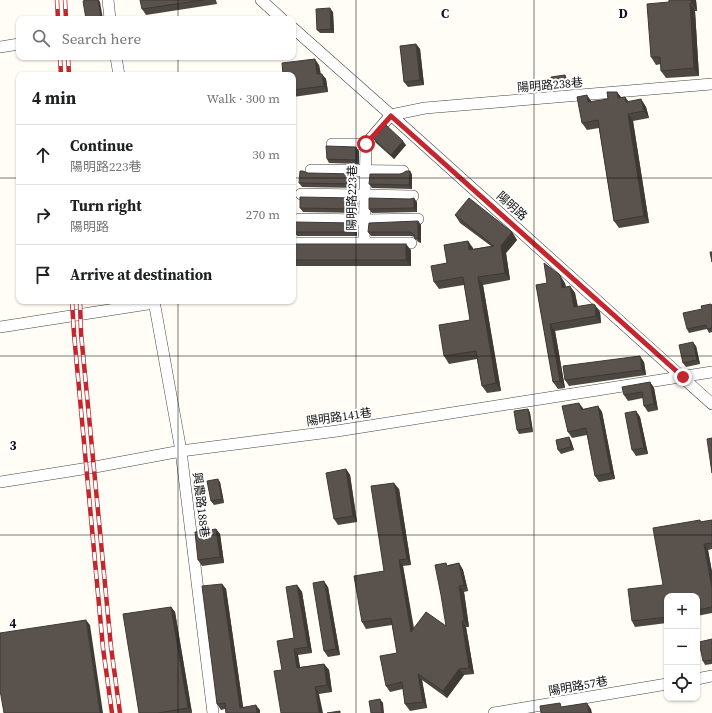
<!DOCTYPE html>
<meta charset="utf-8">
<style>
body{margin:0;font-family:"Source Serif 4","Noto Sans TC",serif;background:#f2f2f2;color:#202124}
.controls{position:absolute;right:12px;bottom:12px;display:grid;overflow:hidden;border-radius:8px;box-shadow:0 1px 3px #0004}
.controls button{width:36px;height:36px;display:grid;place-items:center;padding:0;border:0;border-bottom:1px solid #e0e0e0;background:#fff;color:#202124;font:20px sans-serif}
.stop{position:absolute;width:12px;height:12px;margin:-9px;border:3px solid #c4262e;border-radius:50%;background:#fff}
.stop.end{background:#c4262e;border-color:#fff;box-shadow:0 1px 4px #0008}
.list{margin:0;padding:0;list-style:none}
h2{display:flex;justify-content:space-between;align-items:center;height:52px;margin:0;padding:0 16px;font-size:17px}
h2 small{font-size:13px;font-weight:400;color:#757577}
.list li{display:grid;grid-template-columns:26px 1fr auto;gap:12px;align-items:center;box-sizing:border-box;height:60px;padding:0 16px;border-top:1px solid #e0e0e0}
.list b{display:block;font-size:15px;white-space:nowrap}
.list p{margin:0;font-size:13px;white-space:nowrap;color:#757577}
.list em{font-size:13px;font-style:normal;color:#757577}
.icon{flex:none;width:22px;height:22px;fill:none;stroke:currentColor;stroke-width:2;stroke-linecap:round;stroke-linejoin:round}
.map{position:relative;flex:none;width:712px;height:713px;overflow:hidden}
.search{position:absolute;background:#fff;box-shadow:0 1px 3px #0004;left:16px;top:16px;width:280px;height:44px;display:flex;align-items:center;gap:10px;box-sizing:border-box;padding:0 14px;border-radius:8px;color:#757577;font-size:15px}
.panel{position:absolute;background:#fff;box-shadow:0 1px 3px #0004;left:16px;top:72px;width:280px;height:232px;border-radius:8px}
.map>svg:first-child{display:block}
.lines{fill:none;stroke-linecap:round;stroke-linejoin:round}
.minor-casing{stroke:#444;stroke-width:12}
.minor{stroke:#fff;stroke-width:11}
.rail-casing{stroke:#c4262e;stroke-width:4.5}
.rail{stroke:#fff;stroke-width:3;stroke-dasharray:9;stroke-linecap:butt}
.wall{fill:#4d4742}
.shaded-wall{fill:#3f3936}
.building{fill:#5a524d;stroke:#3f3936}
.route{stroke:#c4262e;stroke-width:5}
.grid{fill:none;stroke:#111;stroke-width:1;stroke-opacity:0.55}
.labels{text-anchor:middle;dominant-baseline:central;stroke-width:4;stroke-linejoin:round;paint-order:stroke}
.street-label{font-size:12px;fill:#111;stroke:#fff}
.grid-label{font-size:13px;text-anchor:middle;font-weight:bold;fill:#111;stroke:#fff;stroke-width:4;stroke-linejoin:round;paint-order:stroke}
</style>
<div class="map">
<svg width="712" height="713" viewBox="0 0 712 713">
<rect width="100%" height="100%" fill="#fffdf5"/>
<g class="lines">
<defs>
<g id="minor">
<path d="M 108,0 L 110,19"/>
<path d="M 261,0 L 282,19"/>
<path d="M 293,28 L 391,115 L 712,404"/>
<path d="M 0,47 L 19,44"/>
<path d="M 116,57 L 119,75"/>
<path d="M 332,144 L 366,144"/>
<path d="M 311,170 L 403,171"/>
<path d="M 301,194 L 413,196"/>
<path d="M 299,219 L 364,220 L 418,219"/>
<path d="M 293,243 L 411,243"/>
<path d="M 364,243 L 366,144 L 391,115 L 425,108 L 712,84"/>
<path d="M 154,301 L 181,451 L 213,713"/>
<path d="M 0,327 L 154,303"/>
<path d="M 0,482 L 95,467 L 181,451 L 337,431 L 712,372"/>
<path d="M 697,679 L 712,676"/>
<path d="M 494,713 L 667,684"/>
</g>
</defs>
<!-- minor casing -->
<use href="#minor" class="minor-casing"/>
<!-- minor -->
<use href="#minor" class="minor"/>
<defs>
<g id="rail">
<path d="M 57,0 L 58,19"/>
<path d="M 65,0 L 66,19"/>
<path d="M 60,57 L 61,75"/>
<path d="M 68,57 L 69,75"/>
<path d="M 72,301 L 74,334 L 103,648 L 112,713"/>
<path d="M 80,301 L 81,333 L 111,647 L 120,713"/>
</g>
</defs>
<!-- rail casing -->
<use href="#rail" class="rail-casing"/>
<!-- rail -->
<use href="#rail" class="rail"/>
</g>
<!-- wall -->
<g class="wall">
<path d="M 140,0 L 216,0 L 217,4 L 146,15 L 142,9 Z"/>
<path d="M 669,0 L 696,0 L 697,11 L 695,11 L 699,76 L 666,78 L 661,71 L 661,64 L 656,65 L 651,57 L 669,2 Z"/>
<path d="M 333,12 L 334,33 L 320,33 L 317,30 Z"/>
<path d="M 416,44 L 420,49 L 424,85 L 408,87 L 404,82 Z"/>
<path d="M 319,65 L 321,74 L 326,79 L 328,92 L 293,97 L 293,75 Z"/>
<path d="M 565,75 L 567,79 L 568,88 L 554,90 L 552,86 Z"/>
<path d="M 617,92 L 621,97 L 625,97 L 629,102 L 641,99 L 646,107 L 649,118 L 633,121 L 649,223 L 619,228 L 614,221 L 599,128 L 587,130 L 582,123 L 592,102 L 608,99 Z"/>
<path d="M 374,139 L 406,145 L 394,159 L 376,143 Z"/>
<path d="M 359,151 L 359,164 L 329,163 L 327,159 Z"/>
<path d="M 410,171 L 412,175 L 412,189 L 372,188 L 369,184 Z"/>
<path d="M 308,173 L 358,178 L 358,188 L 302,187 L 299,183 Z"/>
<path d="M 355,198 L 358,202 L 358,213 L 303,212 L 300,208 Z"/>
<path d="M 417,202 L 417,212 L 372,213 L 369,209 Z"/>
<path d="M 455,215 L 512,232 L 517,240 L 506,253 L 510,280 L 483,285 L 501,391 L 487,393 L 482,386 L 477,359 L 449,364 L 444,356 L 470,320 L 464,285 L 439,289 L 434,282 L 447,263 L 468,241 L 473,249 L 491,246 L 460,223 Z"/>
<path d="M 418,221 L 421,225 L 421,243 L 418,242 L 415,237 L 411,236 L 371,236 L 368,232 Z"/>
<path d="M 357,227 L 357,236 L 297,236 L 294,232 Z"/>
<path d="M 293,244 L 411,250 L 411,266 L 293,266 Z"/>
<path d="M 565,283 L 566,287 L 570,286 L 575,293 L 578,307 L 600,312 L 601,323 L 555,331 L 565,388 L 558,389 L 553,382 L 536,285 Z"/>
<path d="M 711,304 L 712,305 L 712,332 L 709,333 L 707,329 L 689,333 L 687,329 Z"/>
<path d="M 696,346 L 700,364 L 686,367 L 683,363 Z"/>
<path d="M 644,362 L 646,375 L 569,386 L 565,380 Z"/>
<path d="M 650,382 L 654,388 L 658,410 L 648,412 L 644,406 L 643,398 L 628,401 L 624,395 Z"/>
<path d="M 598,406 L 602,412 L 615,479 L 599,482 L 595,476 L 587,435 L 572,438 L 568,432 L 583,408 L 583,409 Z"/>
<path d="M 528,409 L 530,413 L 533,432 L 519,434 L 517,430 Z"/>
<path d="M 636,411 L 640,417 L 648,454 L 636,456 L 632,450 Z"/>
<path d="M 569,437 L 571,441 L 574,450 L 561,454 L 558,450 Z"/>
<path d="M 346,469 L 350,475 L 357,522 L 338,525 L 334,519 Z"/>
<path d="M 220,482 L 224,503 L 214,505 L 211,501 Z"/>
<path d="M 399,489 L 411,565 L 403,566 L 414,628 L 446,626 L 448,565 L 459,563 L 463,570 L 468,591 L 464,592 L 469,627 L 466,627 L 474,674 L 464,675 L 447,698 L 422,680 L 427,708 L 410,711 L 405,704 L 403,689 L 390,692 L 386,686 L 397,653 L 392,625 L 366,629 L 362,622 L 384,571 Z"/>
<path d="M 700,520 L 701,522 L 712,520 L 712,549 L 708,550 L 712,572 L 712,613 L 697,616 L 697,596 L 667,596 L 667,623 L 635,627 L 632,621 L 663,585 Z"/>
<path d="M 216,529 L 220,534 L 224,563 L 202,566 L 198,560 Z"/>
<path d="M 222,584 L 226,589 L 243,707 L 260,710 L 260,713 L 226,713 L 225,709 L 221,710 L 217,704 Z"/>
<path d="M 297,585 L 302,592 L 312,653 L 298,655 L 300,667 L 324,664 L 329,670 L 332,692 L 319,694 L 282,670 L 294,638 Z"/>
<path d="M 328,587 L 340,655 L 328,657 L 324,651 Z"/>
<path d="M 171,607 L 175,612 L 192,713 L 139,713 Z"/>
<path d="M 712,639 L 712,664 L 705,665 L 703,661 Z"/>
</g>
<!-- shaded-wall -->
<g class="shaded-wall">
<path d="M 98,0 L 99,0 L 100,2 L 103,19 L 101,19 Z"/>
<path d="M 691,0 L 696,0 L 697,11 L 692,3 Z"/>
<path d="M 690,3 L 695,11 L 699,76 L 694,68 Z"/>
<path d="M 330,8 L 333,12 L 334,33 L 331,29 Z"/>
<path d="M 416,44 L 420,49 L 424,85 L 420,80 Z"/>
<path d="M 315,59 L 319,65 L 321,80 L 317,74 Z"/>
<path d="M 322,74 L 326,79 L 328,92 L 324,86 Z"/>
<path d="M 565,75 L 567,79 L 568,88 L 566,85 Z"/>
<path d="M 617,92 L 622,99 L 618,98 Z"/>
<path d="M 587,95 L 592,102 L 588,102 Z"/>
<path d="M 625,97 L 630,104 L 626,102 Z"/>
<path d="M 641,99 L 646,107 L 649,118 L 644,111 Z"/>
<path d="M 628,114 L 633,121 L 649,223 L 644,216 Z"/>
<path d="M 403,141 L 406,145 L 394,159 L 391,155 Z"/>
<path d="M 356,147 L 359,151 L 359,164 L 356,160 Z"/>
<path d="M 410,171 L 412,175 L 412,189 L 409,185 Z"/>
<path d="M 356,174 L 358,178 L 358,188 L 355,184 Z"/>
<path d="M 355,198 L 358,202 L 358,213 L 355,209 Z"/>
<path d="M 414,198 L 417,202 L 417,212 L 414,208 Z"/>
<path d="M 418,221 L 421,225 L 421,243 L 418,239 Z"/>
<path d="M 355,223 L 357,227 L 357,236 L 354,232 Z"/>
<path d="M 512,232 L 517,240 L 506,253 L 510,280 L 505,273 L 501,246 Z"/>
<path d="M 468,241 L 473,248 L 475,257 L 469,250 Z"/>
<path d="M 406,244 L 411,250 L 411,266 L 406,260 Z"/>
<path d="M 560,275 L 565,283 L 567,295 L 562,288 Z"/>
<path d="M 478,277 L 483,285 L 501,391 L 496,383 Z"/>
<path d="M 570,286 L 575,293 L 579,314 L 574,307 Z"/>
<path d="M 595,305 L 600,312 L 601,323 L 596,316 Z"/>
<path d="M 550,324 L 555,331 L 565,388 L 560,381 Z"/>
<path d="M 693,342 L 696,346 L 700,364 L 697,360 Z"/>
<path d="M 640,356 L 644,362 L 646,375 L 642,370 Z"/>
<path d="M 650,382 L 654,388 L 658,410 L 654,404 Z"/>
<path d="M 579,403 L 583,408 L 585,415 L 581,410 Z"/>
<path d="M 598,406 L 602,412 L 615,479 L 611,473 Z"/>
<path d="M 528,409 L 530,413 L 533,432 L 531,428 Z"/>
<path d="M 636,411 L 640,417 L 648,454 L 644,448 Z"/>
<path d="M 569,437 L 571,441 L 574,450 L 571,447 Z"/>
<path d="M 346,469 L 350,475 L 357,522 L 353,516 Z"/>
<path d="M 218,479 L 220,482 L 224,503 L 222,499 Z"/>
<path d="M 394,483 L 399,489 L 411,565 L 407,559 Z"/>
<path d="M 216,529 L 220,534 L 224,563 L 220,557 Z"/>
<path d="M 704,544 L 708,550 L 712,572 L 712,588 Z"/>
<path d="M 399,560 L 403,566 L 415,639 L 411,632 Z"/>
<path d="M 459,563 L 463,570 L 468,591 L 464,585 Z"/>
<path d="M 324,581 L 328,587 L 340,655 L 336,649 Z"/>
<path d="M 222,584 L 226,589 L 244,713 L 240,708 Z"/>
<path d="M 297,585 L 302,592 L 312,653 L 308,647 Z"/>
<path d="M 459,586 L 464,592 L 469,627 L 464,620 Z"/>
<path d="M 171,607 L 175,612 L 192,713 L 188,708 Z"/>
<path d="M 86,620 L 90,625 L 103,713 L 100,713 Z"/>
<path d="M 462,621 L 466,627 L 474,674 L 469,668 Z"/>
<path d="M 294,649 L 298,655 L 301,674 L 297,668 Z"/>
<path d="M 324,664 L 329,670 L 332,692 L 327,685 Z"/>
<path d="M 459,669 L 464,675 L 447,698 L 443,691 Z"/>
<path d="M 418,674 L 422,680 L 427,708 L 423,702 Z"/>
<path d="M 315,687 L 319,694 L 323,713 L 319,713 Z"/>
<path d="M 380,699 L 383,703 L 384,713 L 382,713 Z"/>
<path d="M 587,703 L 591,709 L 592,713 L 589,713 Z"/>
<path d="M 256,705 L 260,710 L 260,713 L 257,713 Z"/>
</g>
<!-- building -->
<g class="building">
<path d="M 86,0 L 98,0 L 101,19 L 86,19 L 83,1 Z"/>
<path d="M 140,0 L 203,0 L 142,9 Z"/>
<path d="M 669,0 L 691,0 L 692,3 L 690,3 L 694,68 L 661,71 L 660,57 L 651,57 L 647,4 L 669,2 Z"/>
<path d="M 330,8 L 331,29 L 317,30 L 316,9 Z"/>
<path d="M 416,44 L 420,80 L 404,82 L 400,46 Z"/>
<path d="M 315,59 L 317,74 L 322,74 L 324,86 L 293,90 L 293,75 L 283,75 L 282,63 Z"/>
<path d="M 565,75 L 566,85 L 552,86 L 551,77 Z"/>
<path d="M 607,92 L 617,92 L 618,98 L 625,97 L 626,102 L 641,99 L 644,111 L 628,114 L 644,216 L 614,221 L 598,120 L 582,123 L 577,97 L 587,95 L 588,102 L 608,99 Z"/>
<path d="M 386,125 L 403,141 L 391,155 L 374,139 Z"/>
<path d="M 326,146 L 356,147 L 356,160 L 327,159 Z"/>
<path d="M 300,171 L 303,171 L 308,173 L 356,174 L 355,184 L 299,183 Z"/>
<path d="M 406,171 L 410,171 L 409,185 L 369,184 L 370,174 L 400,174 L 403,173 Z"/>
<path d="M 300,197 L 355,198 L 355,209 L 300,208 Z"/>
<path d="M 369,198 L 410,199 L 414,198 L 414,208 L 369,209 Z"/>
<path d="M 469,198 L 512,232 L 501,246 L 505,273 L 478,277 L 496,383 L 482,386 L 476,351 L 444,356 L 439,325 L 470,320 L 463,277 L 434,282 L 431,266 L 447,263 L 444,245 L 468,241 L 469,250 L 494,246 L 455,215 Z"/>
<path d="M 418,221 L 418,239 L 415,239 L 414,235 L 412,233 L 409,232 L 368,232 L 369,223 Z"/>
<path d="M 294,222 L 355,223 L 354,232 L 294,232 Z"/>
<rect x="293" y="244" width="113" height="16"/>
<path d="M 710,252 L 712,252 L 712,262 Z"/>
<path d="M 544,263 L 560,275 L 562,288 L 570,286 L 574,307 L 593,304 L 595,305 L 596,316 L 550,324 L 560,381 L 553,382 L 536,285 L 547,283 Z"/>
<path d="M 711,304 L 712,307 L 712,328 L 707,329 L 706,325 L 687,329 L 683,313 L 702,309 L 701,306 Z"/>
<path d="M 693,342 L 697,360 L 683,363 L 679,345 Z"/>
<path d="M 640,356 L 642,370 L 565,380 L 563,366 Z"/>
<path d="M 650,382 L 654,404 L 644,406 L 642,392 L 624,395 L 622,387 Z"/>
<path d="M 579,403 L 581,410 L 598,406 L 611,473 L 595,476 L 586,428 L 568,432 L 562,406 Z"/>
<path d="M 528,409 L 531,428 L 517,430 L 514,411 Z"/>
<path d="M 636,411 L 644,448 L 632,450 L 625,413 Z"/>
<path d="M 569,437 L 571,447 L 558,450 L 556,440 Z"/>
<path d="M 712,438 L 712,473 L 707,439 Z"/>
<path d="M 346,469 L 353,516 L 334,519 L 326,473 Z"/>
<path d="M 218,479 L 222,499 L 211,501 L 207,481 Z"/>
<path d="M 394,483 L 407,559 L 399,560 L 411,632 L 426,612 L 446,626 L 441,595 L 435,565 L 446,563 L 447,566 L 459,563 L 464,585 L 459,586 L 464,620 L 462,621 L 469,668 L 459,669 L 443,691 L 418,674 L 423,702 L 405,704 L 402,682 L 386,686 L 380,656 L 397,653 L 391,618 L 362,622 L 354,576 L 384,571 L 371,486 Z"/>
<path d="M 700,520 L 700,522 L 712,520 L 712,543 L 704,544 L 712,588 L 712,607 L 697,610 L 697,596 L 667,596 L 667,617 L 632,621 L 628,589 L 663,585 L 653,528 Z"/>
<path d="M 216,529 L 220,557 L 198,560 L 195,532 Z"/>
<path d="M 324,581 L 336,649 L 324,651 L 313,583 Z"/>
<path d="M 222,584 L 240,708 L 256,705 L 257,713 L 226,713 L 225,703 L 217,704 L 202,586 Z"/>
<path d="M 297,585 L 308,647 L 294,649 L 297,668 L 324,664 L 327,685 L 315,687 L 319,713 L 281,713 L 274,671 L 282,670 L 277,641 L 294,638 L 286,587 Z"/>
<path d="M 171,607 L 188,708 L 158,713 L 139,713 L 123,614 Z"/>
<path d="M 86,620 L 100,713 L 4,713 L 0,690 L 0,633 Z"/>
<path d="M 712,639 L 712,660 L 703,661 L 699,642 Z"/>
<path d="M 380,699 L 382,713 L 371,713 L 369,701 Z"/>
<path d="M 560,703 L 561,707 L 587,703 L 589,713 L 541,713 L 540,706 Z"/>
<path d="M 340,711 L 340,713 L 327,713 Z"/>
</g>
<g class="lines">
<!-- route -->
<path class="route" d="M 366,144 L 391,116 L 683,377"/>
</g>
<!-- grid -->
<path class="grid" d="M 178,0 L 178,19M 356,0 L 356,713M 534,0 L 534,713M 178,57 L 178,75M 0,178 L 19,178M 293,178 L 712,178M 178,301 L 178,713M 0,356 L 712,356M 0,535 L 712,535"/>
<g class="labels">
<!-- street labels -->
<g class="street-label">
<text transform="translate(550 85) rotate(-5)">陽明路238巷</text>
<text transform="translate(352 198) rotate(-89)">陽明路223巷</text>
<text transform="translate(512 206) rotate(42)">陽明路</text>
<text transform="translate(339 417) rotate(-8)">陽明路141巷</text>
<text transform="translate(201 505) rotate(83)">興農路188巷</text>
<text transform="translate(578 686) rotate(-10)">陽明路57巷</text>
</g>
</g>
<g class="grid-label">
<text x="445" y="18">C</text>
<text x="623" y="18">D</text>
<text x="13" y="450">3</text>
<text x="13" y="628">4</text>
</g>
</svg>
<div class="controls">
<button>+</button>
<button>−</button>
<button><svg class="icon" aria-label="locate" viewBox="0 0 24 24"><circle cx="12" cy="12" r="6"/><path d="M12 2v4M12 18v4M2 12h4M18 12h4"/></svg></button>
</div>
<div class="stop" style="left:366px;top:144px"></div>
<div class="stop end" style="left:683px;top:377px"></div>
<div class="search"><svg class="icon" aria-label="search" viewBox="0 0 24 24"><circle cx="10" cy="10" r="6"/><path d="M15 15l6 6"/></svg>Search here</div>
<section class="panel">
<h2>4 min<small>Walk · 300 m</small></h2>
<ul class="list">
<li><svg class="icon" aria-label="ahead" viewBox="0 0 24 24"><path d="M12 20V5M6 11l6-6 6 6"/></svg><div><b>Continue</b><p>陽明路223巷</p></div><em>30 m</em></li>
<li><svg class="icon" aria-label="right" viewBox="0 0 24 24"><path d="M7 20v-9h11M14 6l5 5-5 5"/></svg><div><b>Turn right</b><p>陽明路</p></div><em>270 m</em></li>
<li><svg class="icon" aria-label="arrive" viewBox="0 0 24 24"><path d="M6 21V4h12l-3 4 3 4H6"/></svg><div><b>Arrive at destination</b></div></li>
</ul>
</section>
</div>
